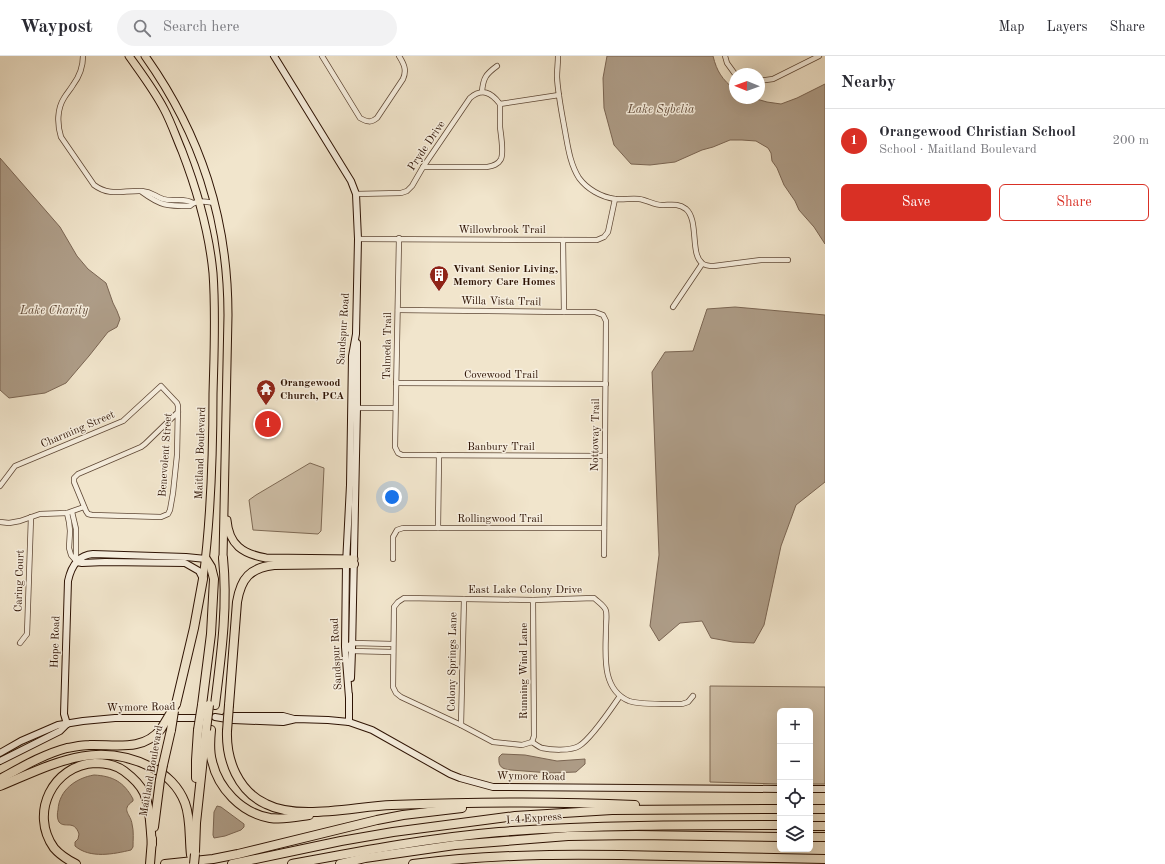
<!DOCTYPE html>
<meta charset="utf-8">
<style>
body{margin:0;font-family:"Old Standard TT",serif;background:#f2f2f3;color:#2b2b33}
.controls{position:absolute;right:12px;bottom:12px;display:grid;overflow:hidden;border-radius:6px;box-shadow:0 4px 16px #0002}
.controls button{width:36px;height:36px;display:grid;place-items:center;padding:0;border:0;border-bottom:1px solid #e1e1e2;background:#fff;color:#2b2b33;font:20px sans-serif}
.compass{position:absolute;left:729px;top:12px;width:36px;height:36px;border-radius:50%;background:#fff;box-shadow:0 4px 16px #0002;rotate:271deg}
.you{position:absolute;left:392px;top:441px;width:14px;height:14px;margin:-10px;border:3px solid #fff;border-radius:50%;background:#1a73e8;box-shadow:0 0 0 6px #1a73e833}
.badge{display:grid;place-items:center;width:26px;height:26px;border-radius:50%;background:#d93025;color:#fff;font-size:13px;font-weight:700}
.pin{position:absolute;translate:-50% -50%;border:2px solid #fff;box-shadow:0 1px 4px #0006}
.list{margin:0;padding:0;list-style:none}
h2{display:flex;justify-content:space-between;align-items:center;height:52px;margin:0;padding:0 16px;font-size:17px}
h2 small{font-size:13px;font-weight:400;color:#7c7c81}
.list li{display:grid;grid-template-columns:26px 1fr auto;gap:12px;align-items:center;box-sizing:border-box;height:64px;padding:0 16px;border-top:1px solid #e1e1e2}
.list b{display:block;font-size:15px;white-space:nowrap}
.list p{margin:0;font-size:13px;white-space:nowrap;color:#7c7c81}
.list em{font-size:13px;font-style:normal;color:#7c7c81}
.actions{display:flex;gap:8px;padding:12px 16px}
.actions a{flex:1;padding:9px 0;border:1px solid #d93025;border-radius:6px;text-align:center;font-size:14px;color:#d93025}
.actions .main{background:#d93025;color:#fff}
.icon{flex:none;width:22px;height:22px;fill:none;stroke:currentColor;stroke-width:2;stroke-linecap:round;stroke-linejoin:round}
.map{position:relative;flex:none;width:825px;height:808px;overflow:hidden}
header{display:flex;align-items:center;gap:24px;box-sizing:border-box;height:56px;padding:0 20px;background:#fff;border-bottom:1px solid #e1e1e2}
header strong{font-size:19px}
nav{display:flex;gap:22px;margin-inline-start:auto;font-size:14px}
.search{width:280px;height:36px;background:#f2f2f3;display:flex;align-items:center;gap:10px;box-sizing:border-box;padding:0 14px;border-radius:22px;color:#7c7c81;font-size:15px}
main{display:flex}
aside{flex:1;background:#fff}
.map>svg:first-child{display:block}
.green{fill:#d0c1aa;stroke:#7e6a56}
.water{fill:#ae9d88;stroke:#7a6553}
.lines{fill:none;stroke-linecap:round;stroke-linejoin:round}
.street-casing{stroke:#5e4735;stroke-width:6}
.secondary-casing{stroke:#2d1203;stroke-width:8}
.primary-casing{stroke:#2d1203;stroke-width:9}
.highway-casing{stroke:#2d1203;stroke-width:10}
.street{stroke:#f6eede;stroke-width:4.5}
.secondary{stroke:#f6eede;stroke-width:6}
.primary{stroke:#f1e5cc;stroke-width:7}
.highway{stroke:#f1e5cc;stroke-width:8}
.highway-bridge-casing{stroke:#2d1203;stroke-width:10;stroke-linecap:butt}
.highway-bridge{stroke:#f1e5cc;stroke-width:8}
.labels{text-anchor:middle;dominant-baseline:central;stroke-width:3;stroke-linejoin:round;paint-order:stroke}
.street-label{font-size:11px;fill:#2d1203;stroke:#f6eede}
.poi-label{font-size:11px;font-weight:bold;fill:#2d1203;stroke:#f6eede;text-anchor:start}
.water-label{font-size:12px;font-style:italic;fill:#614a38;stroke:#f6eede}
</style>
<header>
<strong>Waypost</strong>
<div class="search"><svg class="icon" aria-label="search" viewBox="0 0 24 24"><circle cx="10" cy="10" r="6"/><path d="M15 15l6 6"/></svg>Search here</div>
<nav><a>Map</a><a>Layers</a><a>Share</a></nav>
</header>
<main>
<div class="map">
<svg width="825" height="808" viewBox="0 0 825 808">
<rect width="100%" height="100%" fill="#f1e5cc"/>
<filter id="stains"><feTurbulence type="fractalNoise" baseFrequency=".005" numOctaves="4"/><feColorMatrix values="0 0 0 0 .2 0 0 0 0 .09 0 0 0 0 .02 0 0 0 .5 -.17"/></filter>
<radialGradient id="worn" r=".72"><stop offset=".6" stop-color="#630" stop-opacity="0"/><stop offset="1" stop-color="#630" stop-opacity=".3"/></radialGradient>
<!-- green -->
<g class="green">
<path d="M 310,407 L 324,412 L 321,475 L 318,478 L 253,474 L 249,444 L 256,439 Z"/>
<path d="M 710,630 L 825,631 L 825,728 L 810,728 L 810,655 L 780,655 L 780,728 L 710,726 Z"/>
</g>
<!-- water -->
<g class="water">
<path d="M 607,0 L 713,0 C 717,16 722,23 735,34 L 735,42 L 753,42 L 767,46 L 781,48 L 797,42 L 825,28 L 825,188 L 814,171 L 799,154 L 795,145 L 784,129 L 777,112 L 772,105 L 771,97 L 768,92 L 756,85 L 742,84 L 730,84 L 713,91 L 702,94 L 675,106 L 650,109 L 631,108 L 614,89 L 604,52 L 603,22 Z"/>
<path d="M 0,102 L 60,171 L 77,200 L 88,213 L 106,227 L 113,247 L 117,255 L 120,263 L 117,271 L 108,276 L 89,300 L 66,327 L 45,337 L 9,342 L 0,334 Z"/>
<path d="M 735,251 L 825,259 L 825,426 L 796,449 L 781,490 L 764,569 L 754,587 L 733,586 L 711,582 L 702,565 L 680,567 L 659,585 L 650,570 L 659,499 L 652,316 L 665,296 L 693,295 L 707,253 Z"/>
<path d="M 502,698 L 525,699 L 557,705 L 585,703 L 585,708 L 576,716 L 550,717 L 511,714 C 502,713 498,711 499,701 Z"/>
<path d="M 94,719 C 113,720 124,726 133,743 L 133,745 C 120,754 131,758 132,768 C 134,775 133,784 133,791 L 131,794 C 114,798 90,803 75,790 L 75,786 L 78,783 L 79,778 C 74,763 65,773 59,766 C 57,763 57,757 58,754 C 59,734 76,722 94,719 Z"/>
<path d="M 217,750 L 221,751 L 244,768 L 244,771 L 241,774 L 225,780 L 214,782 L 213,779 L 214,756 Z"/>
</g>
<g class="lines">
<defs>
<g id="street">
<path d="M 83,0 C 83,10 79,21 73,29 C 70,34 67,37 64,42 C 57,53 57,68 61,81 L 94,129 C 110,141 124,134 142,135 C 153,136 154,140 163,143 C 173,146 184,141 193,147"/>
<path d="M 322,0 L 360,62 C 367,66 371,67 377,62 L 403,23 C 407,14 404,8 399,0"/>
<path d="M 558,0 C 558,7 557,14 557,21 C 558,39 562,58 565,75 C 568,91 570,108 579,122 C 587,133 601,141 615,143 C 623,144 631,142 639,143 C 647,144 654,149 662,149 C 671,149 678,147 686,153 C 699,164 690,198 702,207 C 705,210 710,210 714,210 L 761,204 L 788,204"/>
<path d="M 725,0 L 727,7 L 735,18"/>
<path d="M 759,25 L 773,23 L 819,0"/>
<path d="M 482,36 C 483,22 486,18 497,10"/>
<path d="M 500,48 L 559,39"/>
<path d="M 423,111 L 487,111 C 492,110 498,109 501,103 C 504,96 501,80 500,71 C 500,64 500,56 500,48"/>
<path d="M 142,136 C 161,150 167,150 190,150 C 197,143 207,146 215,147"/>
<path d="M 356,138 L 401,137 L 407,135 L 412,130 L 423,111 L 470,42 C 482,32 491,36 500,48"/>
<path d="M 399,182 L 395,391 L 398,397 L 402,399 L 605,400"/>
<path d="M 358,183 L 597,184 L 604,181 L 608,176 L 615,143"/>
<path d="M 563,184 L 564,256"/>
<path d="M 673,251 L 702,208"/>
<path d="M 398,254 L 564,256 L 595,256 L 603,259 L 606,265 L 604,499"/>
<path d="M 396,327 L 606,328"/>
<path d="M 357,352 L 395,352"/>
<path d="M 0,430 L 15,410 L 123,365 L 161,330 L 177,347 L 178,350 L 177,399 L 173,437 L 170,454 L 168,458 L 161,461 L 92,459 L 88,458 L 86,455 L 74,426 L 74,422 L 78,418 L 141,391 L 145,388 L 178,356"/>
<path d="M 72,456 L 76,473 L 76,504"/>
<path d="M 67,457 L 69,466 L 70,475 L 69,492 L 71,499 L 77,506"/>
<path d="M 0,466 L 9,467 L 20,465 L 40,458 L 67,457 L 84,451"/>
<path d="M 438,472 L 439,399"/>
<path d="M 393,503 L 393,481 L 397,474 L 403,472 L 604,472"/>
<path d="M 20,587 L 27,578 L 31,461"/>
<path d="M 345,591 L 353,587 L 393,588"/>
<path d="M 345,591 L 352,595 L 393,596"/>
<path d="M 461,669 L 464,543"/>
<path d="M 532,686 L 522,689 L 493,686 L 461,669 L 401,641 L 396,637 L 393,631 L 394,551 L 398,546 L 404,542 L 533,544 L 594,542 C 598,546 605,550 606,555 C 607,560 606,566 606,571 C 606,596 600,633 629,645 C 641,649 668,648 682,648 L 688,646 L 693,640"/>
<path d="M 532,686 L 534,680 L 533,544"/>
<path d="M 532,686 C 535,688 539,691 542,692 C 551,694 571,695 579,690 C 591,683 611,653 620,640"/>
</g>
<g id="secondary">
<path d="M 274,0 L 351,125 L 356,138 L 358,183 L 356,278 L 352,300 L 350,429 L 346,508 L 345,591 L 349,642"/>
<path d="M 77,506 L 82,507 L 105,506 L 185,507 L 199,515 L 203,523"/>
<path d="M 351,622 L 352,595 L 357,352 L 357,287"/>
<path d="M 226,660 L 283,660 L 294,663"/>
<path d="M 215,661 L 233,664 L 283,666 L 296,663 L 328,664 L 349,666 L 372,674 L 450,718 L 460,722 L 493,731 L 780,733"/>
<path d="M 349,666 L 349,639"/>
<path d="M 67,668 L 64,658 L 68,525 C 71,511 78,499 93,498 L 186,501 L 206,503"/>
<path d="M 0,697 L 21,685 L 58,669 L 83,665 L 115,662 L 203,662"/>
<path d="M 0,705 L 60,675 L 67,668"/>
<path d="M 810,733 L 825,733"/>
</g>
<g id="primary">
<path d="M 129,0 C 141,17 154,34 164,53 C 171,66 176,81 182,95 C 197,134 209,175 213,217 C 216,258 214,298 213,338 C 213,400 211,461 203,523"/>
<path d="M 145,0 C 201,79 228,163 228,259 L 223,502"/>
<path d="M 227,464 C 229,489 243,498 266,502 L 354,503"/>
</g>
<g id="highway">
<path d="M 176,648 L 194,572 L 203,523"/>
<path d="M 202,649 L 211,578 L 214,523 L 211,511 L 206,503"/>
<path d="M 215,649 C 221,600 228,552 223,502"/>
<path d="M 229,649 L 237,546 C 241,522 250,512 274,509 L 354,508"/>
<path d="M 211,674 C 210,684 209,695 212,705 C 218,732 241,757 270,762 C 284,764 296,761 309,759"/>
<path d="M 227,675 C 226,704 238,735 266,748 C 299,765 356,750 392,749 C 473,746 554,745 635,749"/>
<path d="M 163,709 L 171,674"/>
<path d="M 196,722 L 196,704 L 198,674"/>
<path d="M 0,723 C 22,711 44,698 67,692 C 74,691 82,689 89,689 C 114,688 143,696 161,673"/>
<path d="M 0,730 C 51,709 95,683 151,711 C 166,718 179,731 185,747 C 191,763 189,782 191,799"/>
<path d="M 810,753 L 825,753"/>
<path d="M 810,770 L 825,770"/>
<path d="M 154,771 L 160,724"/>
<path d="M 810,781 L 825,781"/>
<path d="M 195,795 L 196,767 L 206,674"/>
<path d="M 76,808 C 68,804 60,799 54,792 C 29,757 53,709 95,707 C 105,707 116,709 124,715 C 132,721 140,728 144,737 C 151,753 150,771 152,788"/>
<path d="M 150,808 L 152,783"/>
<path d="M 165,808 L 213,803 L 238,798 L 377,764 L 403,759 L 462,752"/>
<path d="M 232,808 L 341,785 L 393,776 L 515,760 L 612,754 L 780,753"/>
<path d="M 292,808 C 361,795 429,782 499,776 C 592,769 686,769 780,769"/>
<path d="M 340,808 L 365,802 L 455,789 L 568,780 L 636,779 L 780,781"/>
<path d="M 413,808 C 498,797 584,798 670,800 C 722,801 773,802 825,803"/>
</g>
</defs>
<!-- street casing -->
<use href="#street" class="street-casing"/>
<!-- secondary casing -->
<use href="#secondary" class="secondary-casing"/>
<!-- primary casing -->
<use href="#primary" class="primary-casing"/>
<!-- highway casing -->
<use href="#highway" class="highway-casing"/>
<!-- street -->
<use href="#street" class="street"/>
<!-- secondary -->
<use href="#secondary" class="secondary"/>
<!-- primary -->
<use href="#primary" class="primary"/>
<!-- highway -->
<use href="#highway" class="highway"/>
<defs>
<g id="highway-bridge">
<path d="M 161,673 L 176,648"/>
<path d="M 171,674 L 174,655"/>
<path d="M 198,674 L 202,649"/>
<path d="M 206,674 L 209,649"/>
<path d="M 227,675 L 229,649"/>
<path d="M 160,724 L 163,709"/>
<path d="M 194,808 L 195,798"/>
</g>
</defs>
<!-- highway-bridge casing -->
<use href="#highway-bridge" class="highway-bridge-casing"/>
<!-- highway-bridge -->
<use href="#highway-bridge" class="highway-bridge"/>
</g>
<!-- icons -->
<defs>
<symbol id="building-pin" viewBox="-11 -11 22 30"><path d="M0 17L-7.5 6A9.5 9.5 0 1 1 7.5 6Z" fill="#8f2418" stroke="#f6eede"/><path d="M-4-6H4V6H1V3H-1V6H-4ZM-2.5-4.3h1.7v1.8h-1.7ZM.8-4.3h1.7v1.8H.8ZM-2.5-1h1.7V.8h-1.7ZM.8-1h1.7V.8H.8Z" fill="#fff"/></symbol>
<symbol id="temple-pin" viewBox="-11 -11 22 30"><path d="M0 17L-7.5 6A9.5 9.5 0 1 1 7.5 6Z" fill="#8f2418" stroke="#f6eede"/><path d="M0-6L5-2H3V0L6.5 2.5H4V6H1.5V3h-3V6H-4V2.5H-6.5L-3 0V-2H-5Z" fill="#fff"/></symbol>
</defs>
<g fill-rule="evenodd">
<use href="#building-pin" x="428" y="208" width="22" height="30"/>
<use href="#temple-pin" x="255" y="322" width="22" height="30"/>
</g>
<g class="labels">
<!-- street labels -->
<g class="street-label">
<text transform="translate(427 90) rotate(-56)">Pryde Drive</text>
<text x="502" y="174">Willowbrook Trail</text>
<text transform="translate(501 246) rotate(1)">Willa Vista Trail</text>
<text transform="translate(344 273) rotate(-86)">Sandspur Road</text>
<text transform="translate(388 290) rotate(-89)">Talmeda Trail</text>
<text x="501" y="319">Covewood Trail</text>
<text transform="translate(78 374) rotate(-23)">Charming Street</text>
<text transform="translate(596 379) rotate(-89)">Nottoway Trail</text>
<text x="501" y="391">Banbury Trail</text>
<text transform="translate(201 397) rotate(-88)">Maitland Boulevard</text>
<text transform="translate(166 399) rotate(-86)">Benevolent Street</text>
<text x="500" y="463">Rollingwood Trail</text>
<text transform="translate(20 525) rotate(-88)">Caring Court</text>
<text x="525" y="534">East Lake Colony Drive</text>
<text transform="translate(56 586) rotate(-88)">Hope Road</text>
<text transform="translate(337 598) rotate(-93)">Sandspur Road</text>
<text transform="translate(453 606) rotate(-89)">Colony Springs Lane</text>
<text transform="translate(524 615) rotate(-90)">Running Wind Lane</text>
<text transform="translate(141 652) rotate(-1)">Wymore Road</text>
<text transform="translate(152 715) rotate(-80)">Maitland Boulevard</text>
<text transform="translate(531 721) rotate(1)">Wymore Road</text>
<text transform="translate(534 763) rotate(-4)">I-4 Express</text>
</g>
<!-- poi labels -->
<g class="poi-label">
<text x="453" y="213">Vivant Senior Living,<tspan x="453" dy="13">Memory Care Homes</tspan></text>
<text x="280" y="327">Orangewood<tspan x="280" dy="13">Church, PCA</tspan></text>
</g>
<!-- water labels -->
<g class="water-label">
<text x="661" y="54">Lake Sybelia</text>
<text x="54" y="255">Lake Charity</text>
</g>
</g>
<rect width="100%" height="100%" filter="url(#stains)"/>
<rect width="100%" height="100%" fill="url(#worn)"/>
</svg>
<div class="controls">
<button>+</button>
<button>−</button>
<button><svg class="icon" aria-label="locate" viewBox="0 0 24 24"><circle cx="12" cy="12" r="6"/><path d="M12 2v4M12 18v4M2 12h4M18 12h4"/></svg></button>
<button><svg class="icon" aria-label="layers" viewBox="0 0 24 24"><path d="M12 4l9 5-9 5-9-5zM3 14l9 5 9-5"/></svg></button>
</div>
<svg class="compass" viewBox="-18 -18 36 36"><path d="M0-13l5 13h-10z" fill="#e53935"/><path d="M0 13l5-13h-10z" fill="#7c7c81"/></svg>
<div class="you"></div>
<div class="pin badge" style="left:268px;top:368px">1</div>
</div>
<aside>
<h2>Nearby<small></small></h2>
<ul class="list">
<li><span class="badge">1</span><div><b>Orangewood Christian School</b><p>School · Maitland Boulevard</p></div><em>200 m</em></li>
</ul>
<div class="actions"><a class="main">Save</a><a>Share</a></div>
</aside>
</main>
